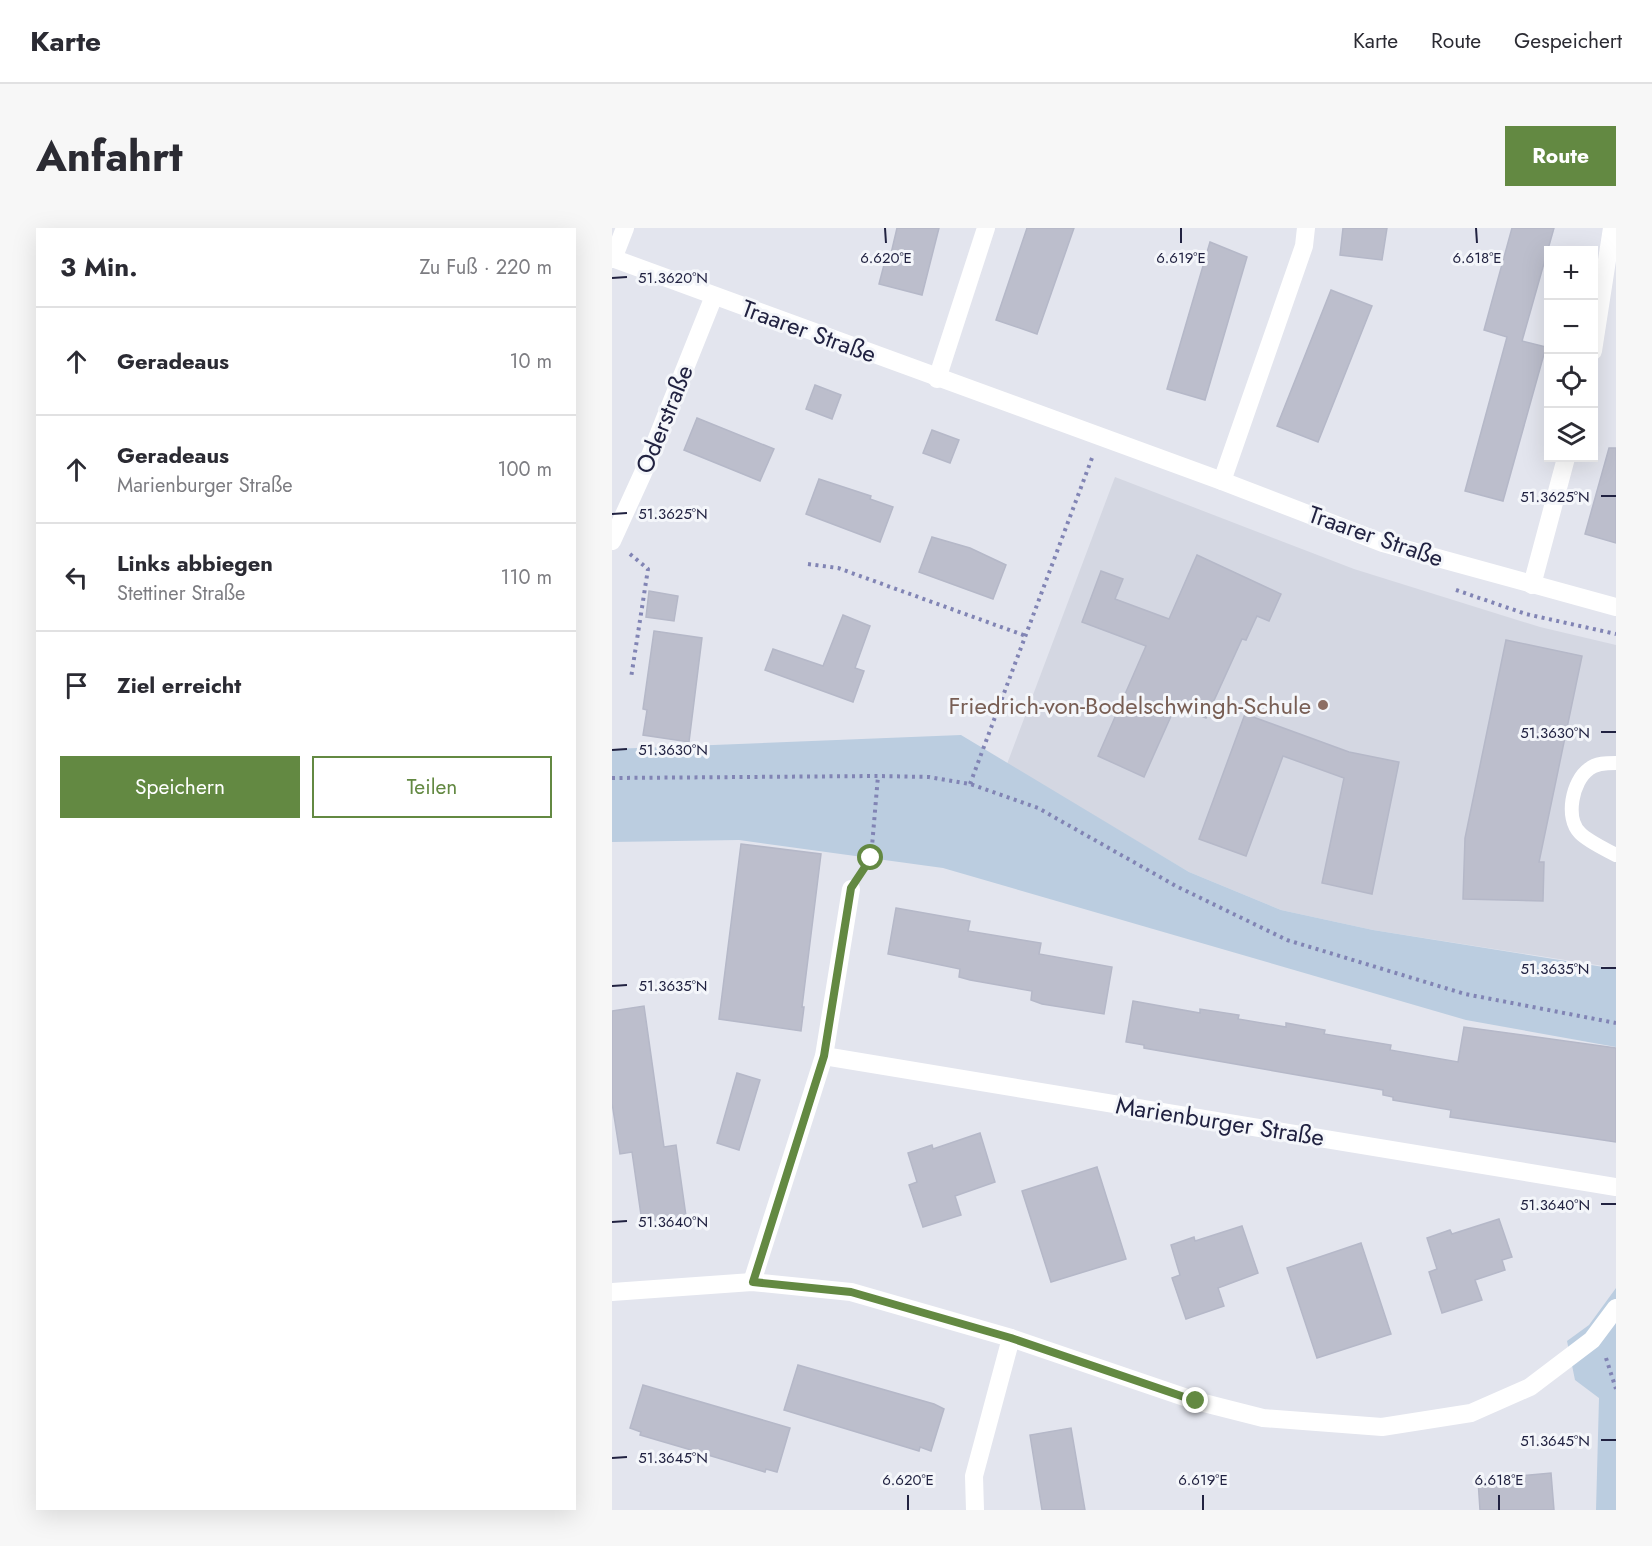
<!DOCTYPE html>
<html lang="de">
<meta charset="utf-8">
<style>
body{margin:0;font-family:Jost,sans-serif;background:#f7f7f7;color:#2b2b33}
.controls{position:absolute;right:18px;top:18px;display:grid;overflow:hidden;border-radius:0px;box-shadow:0 6px 24px #0002}
.controls button{width:54px;height:54px;display:grid;place-items:center;padding:0;border:0;border-bottom:2px solid #e1e1e2;background:#fff;color:#2b2b33;font:30px sans-serif}
.stop{position:absolute;width:18px;height:18px;margin:-14px;border:4px solid #638942;border-radius:50%;background:#fff}
.stop.end{background:#638942;border-color:#fff;box-shadow:0 2px 6px #0008}
.list{margin:0;padding:0;list-style:none}
h2{display:flex;justify-content:space-between;align-items:center;height:78px;margin:0;padding:0 24px;font-size:26px}
h2 small{font-size:20px;font-weight:400;color:#7c7c81}
.list li{display:grid;grid-template-columns:39px 1fr auto;gap:18px;align-items:center;box-sizing:border-box;height:108px;padding:0 24px;border-top:2px solid #e1e1e2}
.list b{display:block;font-size:22px;white-space:nowrap}
.list p{margin:0;font-size:20px;white-space:nowrap;color:#7c7c81}
.list em{font-size:20px;font-style:normal;color:#7c7c81}
.actions{display:flex;gap:12px;padding:18px 24px}
.actions a{flex:1;padding:14px 0;border:2px solid #638942;border-radius:0px;text-align:center;font-size:21px;color:#638942}
.actions .main{background:#638942;color:#fff}
.icon{flex:none;width:33px;height:33px;fill:none;stroke:currentColor;stroke-width:2;stroke-linecap:round;stroke-linejoin:round}
.map{position:relative;flex:none;width:1004px;height:1282px;overflow:hidden;border-radius:0px}
header{display:flex;align-items:center;gap:36px;box-sizing:border-box;height:84px;padding:0 30px;background:#fff;border-bottom:2px solid #e1e1e2}
header strong{font-size:28px}
nav{display:flex;gap:33px;margin-inline-start:auto;font-size:21px}
.intro{display:flex;align-items:center;justify-content:space-between;box-sizing:border-box;height:144px;padding:0 36px}
h1{margin:0;font-size:42px}
.button{padding:15px 27px;border-radius:0px;background:#638942;color:#fff;font-size:21px;font-weight:700}
main{display:flex;gap:36px;padding:0 36px}
aside{flex:1;background:#fff;border-radius:0px;box-shadow:0 6px 24px #0002}
.map>svg:first-child{display:block}
.built{fill:#d4d7e2}
.green{fill:#bbcde0}
.building{fill:#bcbecc;stroke:#b5b8c8;stroke-width:1.5}
.lines{fill:none;stroke-linecap:round;stroke-linejoin:round}
.path{stroke:#8184b4;stroke-width:4;stroke-dasharray:3 4.5;stroke-linecap:butt}
.lane{stroke:#fff;stroke-width:14}
.street{stroke:#fff;stroke-width:18}
.secondary{stroke:#fff;stroke-width:18}
.route{stroke:#638942;stroke-width:8}
.ticks{fill:none;stroke:#212241;stroke-width:2}
.education-dot{fill:#8d6e63;stroke:#f4f6fa;stroke-width:2}
.labels{text-anchor:middle;dominant-baseline:central;stroke-width:6;stroke-linejoin:round;paint-order:stroke}
.street-label{font-size:24px;fill:#212241;stroke:#f4f6fa}
.education-label{font-size:24px;fill:#785e54;stroke:#f4f6fa;text-anchor:end}
.ticks-label{font-size:15px;text-anchor:middle;fill:#212241;stroke:#f4f6fa;stroke-width:6;stroke-linejoin:round;paint-order:stroke}
</style>
<header>
<strong>Karte</strong>
<nav><a>Karte</a><a>Route</a><a>Gespeichert</a></nav>
</header>
<div class="intro"><h1>Anfahrt</h1><a class="button">Route</a></div>
<main>
<aside>
<h2>3 Min.<small>Zu Fuß · 220 m</small></h2>
<ul class="list">
<li><svg class="icon" aria-label="ahead" viewBox="0 0 24 24"><path d="M12 20V5M6 11l6-6 6 6"/></svg><div><b>Geradeaus</b></div><em>10 m</em></li>
<li><svg class="icon" aria-label="ahead" viewBox="0 0 24 24"><path d="M12 20V5M6 11l6-6 6 6"/></svg><div><b>Geradeaus</b><p>Marienburger Straße</p></div><em>100 m</em></li>
<li><svg class="icon" aria-label="left" viewBox="0 0 24 24"><path d="M17 20v-9H6M10 6l-5 5 5 5"/></svg><div><b>Links abbiegen</b><p>Stettiner Straße</p></div><em>110 m</em></li>
<li><svg class="icon" aria-label="arrive" viewBox="0 0 24 24"><path d="M6 21V4h12l-3 4 3 4H6"/></svg><div><b>Ziel erreicht</b></div></li>
</ul>
<div class="actions"><a class="main">Speichern</a><a>Teilen</a></div>
</aside>
<div class="map">
<svg width="1004" height="1282" viewBox="0 0 1004 1282">
<rect width="100%" height="100%" fill="#e3e5ee"/>
<!-- built -->
<path class="built" d="M 503,249 L 742,341 L 928,399 L 1004,417 L 1004,740 L 761,702 L 669,682 L 577,644 L 395,536 Z"/>
<!-- green -->
<g class="green">
<path d="M 349,507 L 577,644 L 669,682 L 761,702 L 1004,741 L 1004,819 L 854,792 L 331,640 L 127,612 L 0,614 L 0,521 Z"/>
<path d="M 1004,1060 L 1004,1282 L 984,1282 L 987,1170 L 963,1152 L 955,1113 L 977,1097 Z"/>
</g>
<!-- building -->
<g class="building">
<path d="M 285,0 L 327,0 L 310,67 L 267,56 L 273,33 L 277,34 Z"/>
<path d="M 415,0 L 462,0 L 425,106 L 384,92 Z"/>
<path d="M 731,0 L 775,0 L 770,32 L 728,27 Z"/>
<path d="M 900,0 L 942,0 L 910,113 L 934,119 L 891,273 L 853,263 L 895,109 L 872,102 Z"/>
<path d="M 598,14 L 635,29 L 593,172 L 555,161 Z"/>
<path d="M 719,62 L 760,78 L 706,214 L 665,198 Z"/>
<path d="M 203,157 L 229,167 L 220,191 L 194,181 Z"/>
<path d="M 85,190 L 162,221 L 148,253 L 72,222 Z"/>
<path d="M 320,202 L 347,212 L 338,235 L 311,225 Z"/>
<path d="M 997,220 L 1004,220 L 1004,315 L 973,306 Z"/>
<path d="M 207,251 L 259,268 L 258,271 L 281,279 L 268,314 L 194,286 Z"/>
<path d="M 320,309 L 358,320 L 394,337 L 381,371 L 307,344 Z"/>
<path d="M 585,327 L 669,366 L 657,393 L 645,388 L 634,412 L 630,411 L 594,490 L 564,477 L 532,549 L 486,528 L 534,418 L 470,394 L 489,343 L 511,351 L 503,371 L 557,391 Z"/>
<path d="M 37,363 L 66,368 L 62,393 L 34,389 Z"/>
<path d="M 231,387 L 258,398 L 243,440 L 252,443 L 241,474 L 153,442 L 161,421 L 211,438 Z"/>
<path d="M 42,403 L 90,410 L 77,514 L 31,507 L 35,482 L 31,481 Z"/>
<path d="M 894,412 L 970,428 L 927,634 L 932,634 L 931,673 L 851,671 L 853,610 Z"/>
<path d="M 633,486 L 737,524 L 787,534 L 760,666 L 710,655 L 732,550 L 671,528 L 634,628 L 587,611 Z"/>
<path d="M 129,616 L 209,626 L 190,779 L 192,779 L 189,803 L 107,791 Z"/>
<path d="M 284,680 L 358,693 L 356,703 L 429,715 L 427,726 L 500,739 L 492,786 L 430,776 L 419,772 L 420,763 L 358,752 L 347,749 L 348,741 L 276,726 Z"/>
<path d="M 521,773 L 588,785 L 588,781 L 627,787 L 626,791 L 674,799 L 674,795 L 713,802 L 712,806 L 779,817 L 778,822 L 846,834 L 852,799 L 1004,820 L 1004,914 L 838,889 L 839,882 L 781,872 L 781,869 L 771,867 L 771,862 L 532,820 L 532,817 L 514,814 Z"/>
<path d="M 32,778 L 52,919 L 64,917 L 74,988 L 30,994 L 20,924 L 8,926 L 0,875 L 0,783 Z"/>
<path d="M 125,845 L 148,852 L 127,922 L 105,915 Z"/>
<path d="M 368,905 L 383,954 L 343,968 L 349,987 L 311,999 L 297,957 L 305,954 L 296,925 L 320,917 L 321,921 Z"/>
<path d="M 485,939 L 514,1031 L 439,1054 L 410,963 Z"/>
<path d="M 887,991 L 900,1029 L 890,1032 L 893,1042 L 863,1052 L 870,1072 L 830,1085 L 817,1044 L 825,1041 L 815,1010 L 838,1002 L 840,1006 Z"/>
<path d="M 630,998 L 646,1045 L 606,1060 L 612,1078 L 574,1091 L 560,1050 L 568,1047 L 559,1017 L 582,1009 L 583,1013 Z"/>
<path d="M 749,1015 L 779,1106 L 705,1130 L 675,1040 Z"/>
<path d="M 186,1137 L 322,1176 L 332,1181 L 319,1223 L 308,1219 L 307,1223 L 172,1182 Z"/>
<path d="M 31,1157 L 178,1200 L 165,1244 L 154,1241 L 153,1244 L 69,1219 L 28,1207 L 29,1204 L 18,1200 Z"/>
<path d="M 459,1200 L 473,1282 L 430,1282 L 418,1207 Z"/>
<path d="M 939,1245 L 942,1282 L 868,1282 L 866,1252 Z"/>
</g>
<g class="lines">
<!-- path -->
<g class="path">
<path d="M 18,326 L 36,341 L 19,450"/>
<path d="M 196,336 L 226,340 L 414,408"/>
<path d="M 844,362 L 914,386 L 1004,406"/>
<path d="M 0,550 L 266,548 L 317,549 L 358,556 L 426,580 L 564,658 L 675,712 L 853,766 L 1004,795"/>
<path d="M 358,556 L 480,230"/>
<path d="M 251,642 L 259,630 L 266,548"/>
<path d="M 994,1130 L 1004,1161"/>
</g>
<!-- lane -->
<path class="lane" d="M 1004,535 C 995,535 984,535 977,541 C 960,553 953,590 968,605 C 977,614 993,621 1004,627"/>
<!-- street -->
<g class="street">
<path d="M 1,31 L 13,0"/>
<path d="M 981,123 L 1000,0"/>
<path d="M 325,151 L 374,0"/>
<path d="M 610,253 L 692,18 L 694,0"/>
<path d="M 0,313 L 31,245 L 102,68"/>
<path d="M 920,357 L 954,230"/>
<path d="M 212,828 L 1004,959"/>
<path d="M 140,1054 L 212,828 L 239,661"/>
<path d="M 0,1064 L 140,1054 L 239,1064 L 399,1110 L 584,1173 L 651,1190 L 770,1199 L 859,1185 L 918,1159 L 980,1112 L 1004,1080"/>
<path d="M 363,1282 L 362,1248 L 399,1110"/>
</g>
<!-- secondary -->
<path class="secondary" d="M 0,30 L 610,253 L 771,315 L 1004,379"/>
</g>
<g class="lines">
<!-- route -->
<path class="route" d="M 259,630 L 239,660 L 212,828 L 141,1054 L 239,1064 L 399,1110 L 584,1173"/>
</g>
<!-- ticks -->
<path class="ticks" d="M 273,0 L 274,15M 569,0 L 569,15M 864,0 L 865,15M 0,50 L 15,49M 989,268 L 1004,268M 0,286 L 15,285M 989,504 L 1004,504M 0,522 L 15,521M 989,740 L 1004,740M 0,758 L 15,757M 989,976 L 1004,976M 0,994 L 15,993M 989,1212 L 1004,1212M 0,1230 L 15,1229M 296,1267 L 296,1282M 591,1267 L 591,1282M 887,1267 L 887,1282"/>
<!-- markers -->
<circle class="education-dot" cx="711" cy="477" r="6"/>
<g class="labels">
<!-- street labels -->
<g class="street-label">
<text transform="translate(197 103) rotate(20)">Traarer Straße</text>
<text transform="translate(52 191) rotate(-68)">Oderstraße</text>
<text transform="translate(764 308) rotate(19)">Traarer Straße</text>
<text transform="translate(608 893) rotate(9)">Marienburger Straße</text>
</g>
<!-- education labels -->
<g class="education-label">
<text x="699" y="477">Friedrich-von-Bodelschwingh-Schule</text>
</g>
</g>
<g class="ticks-label">
<text x="274" y="35">6.620°E</text>
<text x="569" y="35">6.619°E</text>
<text x="865" y="35">6.618°E</text>
<text x="61" y="55">51.3620°N</text>
<text x="943" y="274">51.3625°N</text>
<text x="61" y="291">51.3625°N</text>
<text x="943" y="510">51.3630°N</text>
<text x="61" y="527">51.3630°N</text>
<text x="943" y="746">51.3635°N</text>
<text x="61" y="763">51.3635°N</text>
<text x="943" y="982">51.3640°N</text>
<text x="61" y="999">51.3640°N</text>
<text x="943" y="1218">51.3645°N</text>
<text x="61" y="1235">51.3645°N</text>
<text x="296" y="1257">6.620°E</text>
<text x="591" y="1257">6.619°E</text>
<text x="887" y="1257">6.618°E</text>
</g>
</svg>
<div class="controls">
<button>+</button>
<button>−</button>
<button><svg class="icon" aria-label="locate" viewBox="0 0 24 24"><circle cx="12" cy="12" r="6"/><path d="M12 2v4M12 18v4M2 12h4M18 12h4"/></svg></button>
<button><svg class="icon" aria-label="layers" viewBox="0 0 24 24"><path d="M12 4l9 5-9 5-9-5zM3 14l9 5 9-5"/></svg></button>
</div>
<div class="stop" style="left:259px;top:630px"></div>
<div class="stop end" style="left:584px;top:1173px"></div>
</div>
</main>
